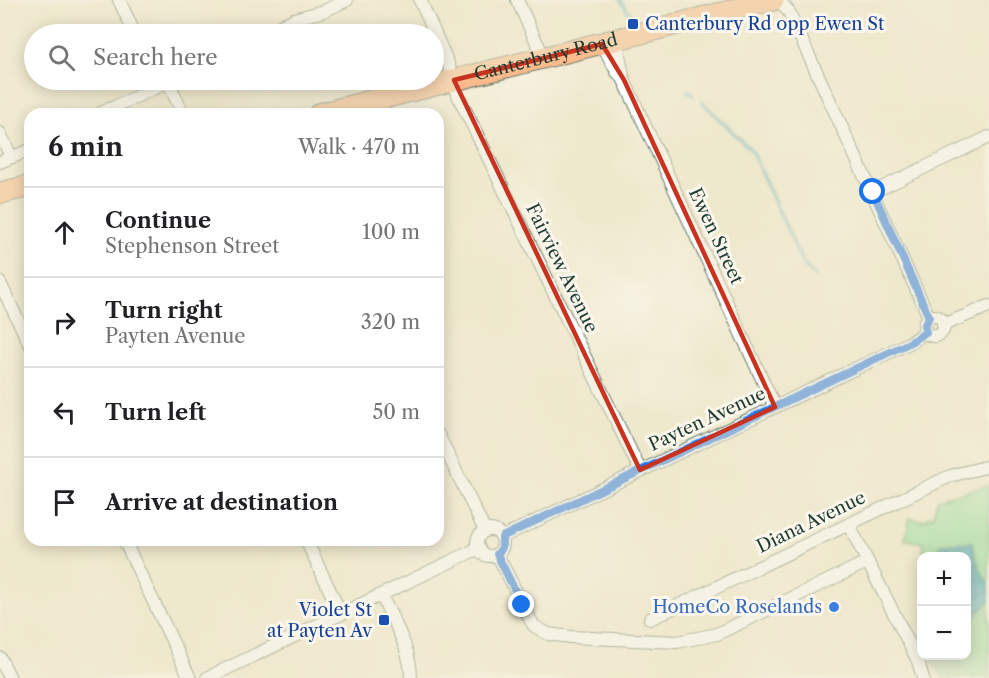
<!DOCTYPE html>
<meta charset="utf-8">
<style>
body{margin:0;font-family:"Libre Caslon Text",serif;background:#f2f2f2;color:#202124}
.controls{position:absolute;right:18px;bottom:18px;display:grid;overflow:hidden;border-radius:12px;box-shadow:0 3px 15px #0003}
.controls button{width:54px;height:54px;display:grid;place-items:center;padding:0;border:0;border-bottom:2px solid #e0e0e0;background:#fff;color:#202124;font:30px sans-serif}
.stop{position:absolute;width:18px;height:18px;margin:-14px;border:4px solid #1a73e8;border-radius:50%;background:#fff}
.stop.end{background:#1a73e8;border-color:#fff;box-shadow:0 2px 6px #0008}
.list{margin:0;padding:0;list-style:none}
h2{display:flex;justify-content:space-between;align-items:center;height:78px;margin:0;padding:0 24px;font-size:26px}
h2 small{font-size:20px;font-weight:400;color:#757577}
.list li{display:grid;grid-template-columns:39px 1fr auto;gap:18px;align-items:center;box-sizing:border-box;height:90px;padding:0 24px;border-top:2px solid #e0e0e0}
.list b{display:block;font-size:22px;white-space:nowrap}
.list p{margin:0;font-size:20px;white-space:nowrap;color:#757577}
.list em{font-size:20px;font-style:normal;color:#757577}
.icon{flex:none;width:33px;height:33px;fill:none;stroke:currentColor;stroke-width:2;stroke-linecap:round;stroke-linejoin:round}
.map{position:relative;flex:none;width:989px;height:678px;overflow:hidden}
.search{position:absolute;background:#fff;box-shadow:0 3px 15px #0003;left:24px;top:24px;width:420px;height:66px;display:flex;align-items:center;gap:15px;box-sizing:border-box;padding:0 21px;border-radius:33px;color:#757577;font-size:22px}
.panel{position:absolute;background:#fff;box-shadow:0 3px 15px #0003;left:24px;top:108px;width:420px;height:438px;border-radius:18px}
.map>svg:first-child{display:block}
.park{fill:#8edd9c;stroke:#568d68;stroke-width:1.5}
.water{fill:url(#water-waves);stroke:#30757a;stroke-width:1.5}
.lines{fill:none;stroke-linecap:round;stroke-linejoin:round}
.stream{stroke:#42adc0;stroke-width:3}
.street-casing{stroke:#677969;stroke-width:14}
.highway-casing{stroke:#677969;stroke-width:23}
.street{stroke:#fff;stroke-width:12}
.highway{stroke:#fbbb8d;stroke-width:21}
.route{stroke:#1a73e8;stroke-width:8}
.marked{fill:none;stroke:#c8321e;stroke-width:4.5;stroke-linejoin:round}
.transit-dot{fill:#1a4fb4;stroke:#fbf7ec;stroke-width:2}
.shop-dot{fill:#3f7fe0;stroke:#fbf7ec;stroke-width:2}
.labels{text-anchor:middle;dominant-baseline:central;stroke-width:6;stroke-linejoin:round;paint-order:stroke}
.transit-label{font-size:18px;fill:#164399;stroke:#fbf7ec;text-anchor:start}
.street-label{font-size:18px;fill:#1f3d34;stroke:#fbf7ec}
.shop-label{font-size:18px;fill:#366cbe;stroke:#fbf7ec;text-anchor:end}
</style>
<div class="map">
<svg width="989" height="678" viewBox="0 0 989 678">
<defs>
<pattern id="water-waves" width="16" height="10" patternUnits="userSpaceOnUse" patternTransform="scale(1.5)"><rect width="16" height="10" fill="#42adc0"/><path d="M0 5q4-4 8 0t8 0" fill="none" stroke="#378e9d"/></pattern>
</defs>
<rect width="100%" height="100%" fill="#fbf7ec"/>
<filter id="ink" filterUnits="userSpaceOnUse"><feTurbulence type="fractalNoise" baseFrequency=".0167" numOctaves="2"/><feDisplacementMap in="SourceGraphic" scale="12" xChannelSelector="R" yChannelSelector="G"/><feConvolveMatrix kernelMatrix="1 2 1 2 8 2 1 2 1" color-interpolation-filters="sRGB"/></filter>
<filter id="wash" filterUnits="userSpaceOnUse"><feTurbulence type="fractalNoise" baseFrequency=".008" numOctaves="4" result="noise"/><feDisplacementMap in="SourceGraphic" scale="24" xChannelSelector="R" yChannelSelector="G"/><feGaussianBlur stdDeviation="1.35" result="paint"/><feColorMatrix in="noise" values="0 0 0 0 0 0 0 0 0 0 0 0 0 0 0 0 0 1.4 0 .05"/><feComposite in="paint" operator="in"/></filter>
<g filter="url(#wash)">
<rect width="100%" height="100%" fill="#eee8cc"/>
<!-- park -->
<path class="park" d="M 989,485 L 989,678 L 944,678 L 929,656 L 966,656 L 966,556 L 923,556 L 924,543 L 905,540 L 910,518 L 921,521 L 922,519 L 927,520 L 928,516 L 933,517 L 937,499 Z"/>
<!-- water -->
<path class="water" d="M 972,542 C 975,557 979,572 989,583 L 989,601 L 976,616 L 967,617 L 966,556 L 939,556 L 940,544 Z"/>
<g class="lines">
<!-- stream -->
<g class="stream">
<path d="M 620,0 L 631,15"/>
<path d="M 687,90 L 693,95"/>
<path d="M 701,101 L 751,150 L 802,262 L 815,277"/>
</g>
</g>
</g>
<g filter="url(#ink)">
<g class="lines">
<defs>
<g id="street">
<path d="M 119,0 L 135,34"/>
<path d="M 420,0 L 447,61 L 454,80"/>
<path d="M 517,0 L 544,58"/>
<path d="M 779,0 L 789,12 L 929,317"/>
<path d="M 264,34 L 294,19 L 324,11 L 347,0"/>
<path d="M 616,40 L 624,80 L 775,407"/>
<path d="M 602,44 L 617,72 L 624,79"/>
<path d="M 162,80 L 168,81 L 183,114"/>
<path d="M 451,81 L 640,470"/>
<path d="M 99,114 L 172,80"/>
<path d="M 0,133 L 11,157"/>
<path d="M 0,162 L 30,150"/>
<path d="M 873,192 L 989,137"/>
<path d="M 0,283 L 30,345"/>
<circle cx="934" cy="326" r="10"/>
<path d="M 943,325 L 989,306"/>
<path d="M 438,434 L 485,531"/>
<path d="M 849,525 L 918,661 L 923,678"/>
<circle cx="490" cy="543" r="13"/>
<path d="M 502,537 L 909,343 L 926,332"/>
<path d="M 124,540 L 190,678"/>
<path d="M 306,540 L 341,614"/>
<path d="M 497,554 L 530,619 L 534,626 L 548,634 L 571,637 L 677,642 L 717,634 L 867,562"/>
<path d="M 381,595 C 393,621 411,648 411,678"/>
<path d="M 650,619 L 950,476 L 989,466"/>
<path d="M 0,658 L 10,678"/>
<path d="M 207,678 L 479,548"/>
</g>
<g id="highway">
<path id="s1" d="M 319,114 L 773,0"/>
<path d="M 0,193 L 30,186"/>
</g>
</defs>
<!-- street casing -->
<use href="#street" class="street-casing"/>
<!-- highway casing -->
<use href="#highway" class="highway-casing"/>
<!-- street -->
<use href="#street" class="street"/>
<!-- highway -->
<use href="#highway" class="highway"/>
</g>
</g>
<g class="lines" filter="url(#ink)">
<!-- route -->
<path class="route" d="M 522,605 L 497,554 L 502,548 L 502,537 L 909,343 L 926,332 L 924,326 L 929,317 L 873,192"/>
</g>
<!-- marked area -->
<path d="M0 0H989V678H0ZM 602,44 L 624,80 L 775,407 L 640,470 L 454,80 Z" fill="#eee8cc" fill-opacity=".55" fill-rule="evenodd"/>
<path class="marked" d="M 602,44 L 624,80 L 775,407 L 640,470 L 454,80 Z"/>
<!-- markers -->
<g class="transit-dot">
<rect x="627" y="18" width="12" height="12" rx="3"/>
<rect x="378" y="614" width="12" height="12" rx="3"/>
</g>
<circle class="shop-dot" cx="834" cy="607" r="6"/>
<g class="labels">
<!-- transit labels -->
<g class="transit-label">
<text x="645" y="24">Canterbury Rd opp Ewen St</text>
<text x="372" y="610" text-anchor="end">Violet St<tspan x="372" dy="21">at Payten Av</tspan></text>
</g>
<!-- street labels -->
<g class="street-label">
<text stroke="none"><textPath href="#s1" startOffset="234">Canterbury Road</textPath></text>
<text transform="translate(716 236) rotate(65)">Ewen Street</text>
<text transform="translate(562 268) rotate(64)">Fairview Avenue</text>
<text transform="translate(707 419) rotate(-25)">Payten Avenue</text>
<text transform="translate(811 522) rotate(-26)">Diana Avenue</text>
</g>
<!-- shop labels -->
<g class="shop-label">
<text x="822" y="607">HomeCo Roselands</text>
</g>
</g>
</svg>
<div class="controls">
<button>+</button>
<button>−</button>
</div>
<div class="stop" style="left:873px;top:192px"></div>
<div class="stop end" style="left:522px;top:605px"></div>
<div class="search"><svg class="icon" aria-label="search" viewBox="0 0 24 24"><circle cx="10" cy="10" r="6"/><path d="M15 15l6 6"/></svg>Search here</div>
<section class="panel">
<h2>6 min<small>Walk · 470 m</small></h2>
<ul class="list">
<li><svg class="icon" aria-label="ahead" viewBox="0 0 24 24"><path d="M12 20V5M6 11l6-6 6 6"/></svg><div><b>Continue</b><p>Stephenson Street</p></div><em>100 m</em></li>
<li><svg class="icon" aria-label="right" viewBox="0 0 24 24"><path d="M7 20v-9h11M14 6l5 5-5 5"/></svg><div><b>Turn right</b><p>Payten Avenue</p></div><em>320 m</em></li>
<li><svg class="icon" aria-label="left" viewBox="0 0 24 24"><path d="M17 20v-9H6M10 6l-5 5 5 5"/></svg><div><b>Turn left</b></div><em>50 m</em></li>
<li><svg class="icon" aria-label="arrive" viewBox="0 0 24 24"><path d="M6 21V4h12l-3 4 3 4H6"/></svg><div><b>Arrive at destination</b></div></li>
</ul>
</section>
</div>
